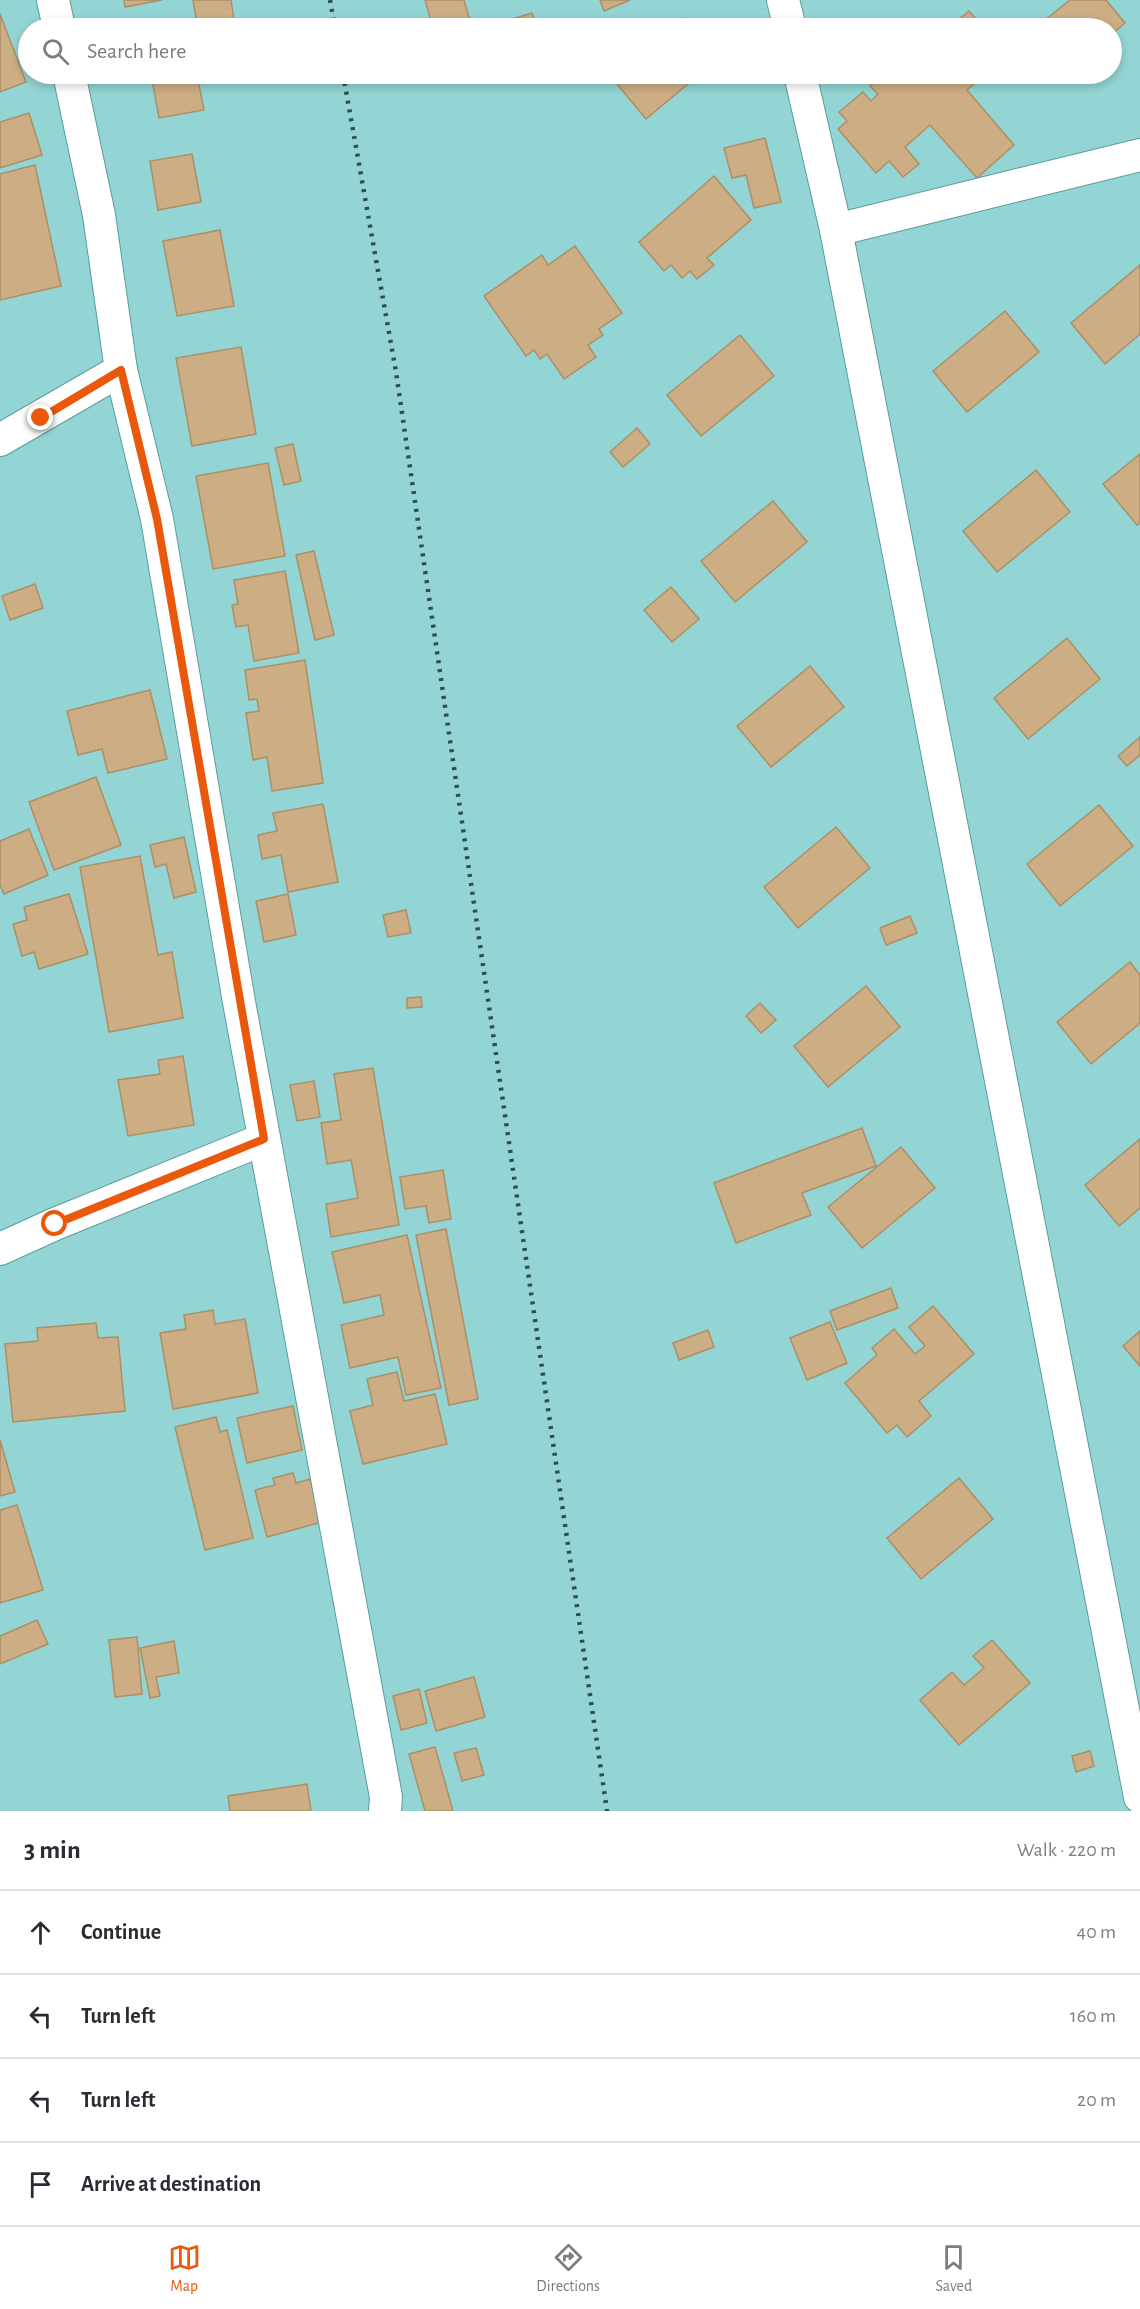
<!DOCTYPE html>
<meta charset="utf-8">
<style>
body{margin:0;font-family:"Alegreya Sans",sans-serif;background:#f7f7f7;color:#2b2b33}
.stop{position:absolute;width:18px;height:18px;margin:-14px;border:4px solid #ea580c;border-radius:50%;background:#fff}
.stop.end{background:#ea580c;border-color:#fff;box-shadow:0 2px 6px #0008}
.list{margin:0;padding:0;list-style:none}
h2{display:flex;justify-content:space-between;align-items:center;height:78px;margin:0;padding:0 24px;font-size:26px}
h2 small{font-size:20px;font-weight:400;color:#7c7c81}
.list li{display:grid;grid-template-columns:39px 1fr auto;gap:18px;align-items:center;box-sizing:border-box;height:84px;padding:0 24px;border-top:2px solid #e1e1e2}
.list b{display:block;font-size:22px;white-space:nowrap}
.list em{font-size:20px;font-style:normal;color:#7c7c81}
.icon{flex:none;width:33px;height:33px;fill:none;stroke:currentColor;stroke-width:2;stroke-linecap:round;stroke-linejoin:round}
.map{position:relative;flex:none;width:1140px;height:1811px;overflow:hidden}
.search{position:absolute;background:#fff;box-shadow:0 3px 9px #0003;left:18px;right:18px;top:18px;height:66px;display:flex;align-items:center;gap:15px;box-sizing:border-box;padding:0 21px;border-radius:33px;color:#7c7c81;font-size:22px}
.sheet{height:414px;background:#fff}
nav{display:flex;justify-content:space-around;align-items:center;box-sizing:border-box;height:84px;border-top:2px solid #e1e1e2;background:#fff;font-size:16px;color:#7c7c81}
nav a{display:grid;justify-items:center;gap:3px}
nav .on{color:#ea580c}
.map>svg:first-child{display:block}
.building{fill:#ccad84;stroke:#ac8f66;stroke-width:1.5}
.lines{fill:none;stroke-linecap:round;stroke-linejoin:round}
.minor-casing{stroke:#5b9c9c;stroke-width:34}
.minor{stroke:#fff;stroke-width:32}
.rail{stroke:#2d4f4f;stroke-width:4.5;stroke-dasharray:3 6;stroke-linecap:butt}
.route{stroke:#ea580c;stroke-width:8}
</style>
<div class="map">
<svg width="1140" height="1811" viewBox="0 0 1140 1811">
<rect width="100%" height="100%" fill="#93d4d4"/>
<!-- building -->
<g class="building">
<path d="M 124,0 L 162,0 L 125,7 Z"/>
<path d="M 193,0 L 231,0 L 234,20 L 197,25 Z"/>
<path d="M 425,0 L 464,0 L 472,28 L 433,28 Z"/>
<path d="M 600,0 L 630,0 L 604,11 Z"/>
<path d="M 1070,0 L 1106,0 L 1125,23 L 1112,34 L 1112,28 L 1035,28 Z"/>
<path d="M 969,11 L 984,28 L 949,28 Z"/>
<path d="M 532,13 L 537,28 L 485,28 Z"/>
<path d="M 0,14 L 26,82 L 0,92 Z"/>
<path d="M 685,18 L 694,28 L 672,28 Z"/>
<path d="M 151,74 L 197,74 L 204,110 L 159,118 Z"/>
<path d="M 617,74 L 700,74 L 646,119 L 612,78 Z"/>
<path d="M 885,74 L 976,74 L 980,79 L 967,90 L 1014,145 L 977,178 L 930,125 L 905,147 L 919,164 L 903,177 L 889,161 L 876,173 L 838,129 L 847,121 L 839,112 L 863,92 L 871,101 L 878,94 L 870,86 Z"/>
<path d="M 29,113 L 42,155 L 0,168 L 0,122 Z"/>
<path d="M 765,138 L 781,202 L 754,208 L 746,175 L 732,178 L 724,148 Z"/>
<path d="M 192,154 L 201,202 L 158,210 L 150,161 Z"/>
<path d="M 35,165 L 61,286 L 0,300 L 0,174 Z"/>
<path d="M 714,176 L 751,220 L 707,258 L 714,265 L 697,279 L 690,271 L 682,278 L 671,265 L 664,271 L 639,242 Z"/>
<path d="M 220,230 L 234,306 L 177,316 L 163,241 Z"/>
<path d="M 575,246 L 622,313 L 599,329 L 603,335 L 588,345 L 596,357 L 564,379 L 547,354 L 540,359 L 534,350 L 526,356 L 484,296 L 542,255 L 548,265 Z"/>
<path d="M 1140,265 L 1140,334 L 1105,364 L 1071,323 Z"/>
<path d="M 1005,311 L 1039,352 L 967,412 L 933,371 Z"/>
<path d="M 740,335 L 774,376 L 701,436 L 667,395 Z"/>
<path d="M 241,347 L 256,434 L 192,446 L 176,358 Z"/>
<path d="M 637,428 L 650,444 L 623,467 L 610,452 Z"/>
<path d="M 293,444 L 301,481 L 284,485 L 275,448 Z"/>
<path d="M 1140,454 L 1140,523 L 1137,525 L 1103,484 Z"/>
<path d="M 268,463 L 285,556 L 213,569 L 196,476 Z"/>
<path d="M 1036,470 L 1070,512 L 997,572 L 963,531 Z"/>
<path d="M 773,501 L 807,542 L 735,602 L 701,561 Z"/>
<path d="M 314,551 L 334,635 L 315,640 L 296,555 Z"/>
<path d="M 285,571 L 299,653 L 254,661 L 248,625 L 236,627 L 232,605 L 238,604 L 234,580 Z"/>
<path d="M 35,584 L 43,608 L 10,620 L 2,596 Z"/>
<path d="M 671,587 L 699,619 L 672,642 L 644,610 Z"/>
<path d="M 1067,638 L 1100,679 L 1028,739 L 994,698 Z"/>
<path d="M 305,660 L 323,783 L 272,791 L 267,757 L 253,760 L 246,713 L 259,711 L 257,699 L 249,700 L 245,670 Z"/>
<path d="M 810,666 L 844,707 L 771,767 L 737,726 Z"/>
<path d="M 150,690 L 167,759 L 108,773 L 102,749 L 78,755 L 67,711 Z"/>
<path d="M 1140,737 L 1140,755 L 1127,766 L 1118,756 Z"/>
<path d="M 96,777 L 121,845 L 54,870 L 29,802 Z"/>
<path d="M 323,804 L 338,882 L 288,892 L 281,855 L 262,859 L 258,835 L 277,831 L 273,813 Z"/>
<path d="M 1099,805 L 1133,846 L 1060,906 L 1027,864 Z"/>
<path d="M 836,827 L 870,868 L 798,928 L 764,887 Z"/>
<path d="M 29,829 L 48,875 L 4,894 L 0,885 L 0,841 Z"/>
<path d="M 184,837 L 196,892 L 174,898 L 166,864 L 155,867 L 150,845 Z"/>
<path d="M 140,856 L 158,955 L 172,952 L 183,1018 L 109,1032 L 80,867 Z"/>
<path d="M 69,894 L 88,954 L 39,969 L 34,952 L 22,956 L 13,924 L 27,920 L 24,907 Z"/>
<path d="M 288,894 L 296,935 L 264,942 L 256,901 Z"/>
<path d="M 406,910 L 411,933 L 388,937 L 383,915 Z"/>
<path d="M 910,916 L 917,933 L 886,945 L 880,928 Z"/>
<path d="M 1130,962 L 1140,975 L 1140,1023 L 1091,1064 L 1057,1022 Z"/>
<path d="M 866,986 L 900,1027 L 828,1087 L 794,1046 Z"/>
<path d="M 421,997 L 422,1007 L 407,1008 L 407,998 Z"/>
<path d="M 760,1003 L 776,1020 L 761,1033 L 746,1016 Z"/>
<path d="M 183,1056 L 194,1125 L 128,1136 L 118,1080 L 160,1074 L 158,1060 Z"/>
<path d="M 373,1068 L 399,1225 L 331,1237 L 326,1204 L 358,1198 L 351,1160 L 327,1164 L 321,1123 L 341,1120 L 334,1074 Z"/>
<path d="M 314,1081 L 320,1117 L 297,1121 L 290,1085 Z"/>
<path d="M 862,1128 L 876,1166 L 802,1193 L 811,1215 L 736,1243 L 714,1183 Z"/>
<path d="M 1140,1139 L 1140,1208 L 1119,1226 L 1085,1185 Z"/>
<path d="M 901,1147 L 935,1188 L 862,1248 L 828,1207 Z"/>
<path d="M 443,1170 L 451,1219 L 429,1223 L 426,1206 L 405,1209 L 400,1177 Z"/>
<path d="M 446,1229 L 478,1399 L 449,1405 L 416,1235 Z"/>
<path d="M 407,1235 L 441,1388 L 406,1395 L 398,1357 L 350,1368 L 341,1325 L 384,1315 L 380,1295 L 344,1303 L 332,1252 Z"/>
<path d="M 891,1288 L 898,1308 L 837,1330 L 830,1311 Z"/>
<path d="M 933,1306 L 974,1354 L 919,1401 L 931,1416 L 907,1437 L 897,1425 L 887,1433 L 845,1383 L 877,1355 L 872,1348 L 894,1329 L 915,1354 L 925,1346 L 909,1327 Z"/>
<path d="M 213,1310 L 215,1324 L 245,1319 L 258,1393 L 173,1409 L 160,1333 L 186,1329 L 184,1315 Z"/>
<path d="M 830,1322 L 847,1363 L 807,1380 L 790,1338 Z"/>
<path d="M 96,1323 L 98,1338 L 118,1337 L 125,1411 L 13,1422 L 5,1344 L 38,1341 L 37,1328 Z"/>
<path d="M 708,1330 L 714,1347 L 679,1360 L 673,1343 Z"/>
<path d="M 1140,1331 L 1140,1366 L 1123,1346 Z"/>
<path d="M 397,1372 L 404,1401 L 435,1394 L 447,1444 L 363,1464 L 350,1411 L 373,1405 L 367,1379 Z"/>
<path d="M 293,1406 L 302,1450 L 247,1463 L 237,1418 Z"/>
<path d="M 216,1417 L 220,1432 L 227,1430 L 253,1538 L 205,1550 L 175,1427 Z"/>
<path d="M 0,1440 L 15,1492 L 0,1496 Z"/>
<path d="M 293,1473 L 296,1483 L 310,1479 L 322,1522 L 267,1537 L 255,1490 L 275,1485 L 273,1478 Z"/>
<path d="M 959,1478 L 993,1519 L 921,1579 L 887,1538 Z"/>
<path d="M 17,1505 L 43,1590 L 0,1603 L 0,1510 Z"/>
<path d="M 37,1620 L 48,1644 L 0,1664 L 0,1636 Z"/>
<path d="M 137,1637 L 142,1694 L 115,1697 L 109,1640 Z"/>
<path d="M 992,1640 L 1030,1683 L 959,1745 L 920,1700 L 952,1672 L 964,1685 L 984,1668 L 973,1656 Z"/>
<path d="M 174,1641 L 179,1673 L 156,1677 L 160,1696 L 150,1698 L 140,1648 Z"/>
<path d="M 474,1677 L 485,1717 L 436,1731 L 425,1691 Z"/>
<path d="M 419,1689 L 427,1723 L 401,1730 L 393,1696 Z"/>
<path d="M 435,1747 L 453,1811 L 425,1811 L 409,1754 Z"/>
<path d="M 476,1748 L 484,1775 L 462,1781 L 454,1753 Z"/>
<path d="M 1090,1751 L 1094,1766 L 1076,1772 L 1072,1756 Z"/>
<path d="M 307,1784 L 311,1811 L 230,1811 L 228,1796 Z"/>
</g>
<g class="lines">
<defs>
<g id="minor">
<path d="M 53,0 L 59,28"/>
<path d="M 783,0 L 790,28"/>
<path d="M 800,74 L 836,230 L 1140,1797"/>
<path d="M 836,230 L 1140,155"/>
<path d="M 121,370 L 157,519 L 239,1002 L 386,1797 L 385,1811"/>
<path d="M 0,440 L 121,370 L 99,215 L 69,74"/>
<path d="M 0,1249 L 55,1224 L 264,1139"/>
</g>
</defs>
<!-- minor casing -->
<use href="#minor" class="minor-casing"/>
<!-- minor -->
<use href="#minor" class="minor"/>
<!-- rail -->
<g class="rail">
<path d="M 330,0 L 335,28"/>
<path d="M 343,74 L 396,372 L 607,1811"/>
</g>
</g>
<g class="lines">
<!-- route -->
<path class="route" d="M 41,418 L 121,370 L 157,519 L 264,1139 L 55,1224"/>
</g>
</svg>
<div class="stop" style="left:55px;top:1224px"></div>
<div class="stop end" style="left:41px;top:418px"></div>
<div class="search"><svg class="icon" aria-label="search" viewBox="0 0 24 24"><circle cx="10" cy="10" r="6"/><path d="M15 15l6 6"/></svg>Search here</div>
</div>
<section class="sheet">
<h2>3 min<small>Walk · 220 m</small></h2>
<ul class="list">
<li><svg class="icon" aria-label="ahead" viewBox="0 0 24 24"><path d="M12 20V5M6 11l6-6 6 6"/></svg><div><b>Continue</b></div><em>40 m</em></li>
<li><svg class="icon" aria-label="left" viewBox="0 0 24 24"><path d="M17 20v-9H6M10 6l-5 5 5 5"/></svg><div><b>Turn left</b></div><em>160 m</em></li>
<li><svg class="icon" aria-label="left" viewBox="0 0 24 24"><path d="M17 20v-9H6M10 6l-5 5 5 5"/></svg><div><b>Turn left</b></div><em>20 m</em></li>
<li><svg class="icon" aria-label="arrive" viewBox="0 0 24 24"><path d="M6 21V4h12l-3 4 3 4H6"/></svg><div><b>Arrive at destination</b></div></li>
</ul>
</section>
<nav>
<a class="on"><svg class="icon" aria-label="map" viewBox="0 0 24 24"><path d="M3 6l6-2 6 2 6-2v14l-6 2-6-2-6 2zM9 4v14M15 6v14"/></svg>Map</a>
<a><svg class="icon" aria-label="directions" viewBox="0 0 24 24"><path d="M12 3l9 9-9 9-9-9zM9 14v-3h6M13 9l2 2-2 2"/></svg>Directions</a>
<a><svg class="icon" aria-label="saved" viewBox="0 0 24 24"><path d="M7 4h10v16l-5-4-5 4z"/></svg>Saved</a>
</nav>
